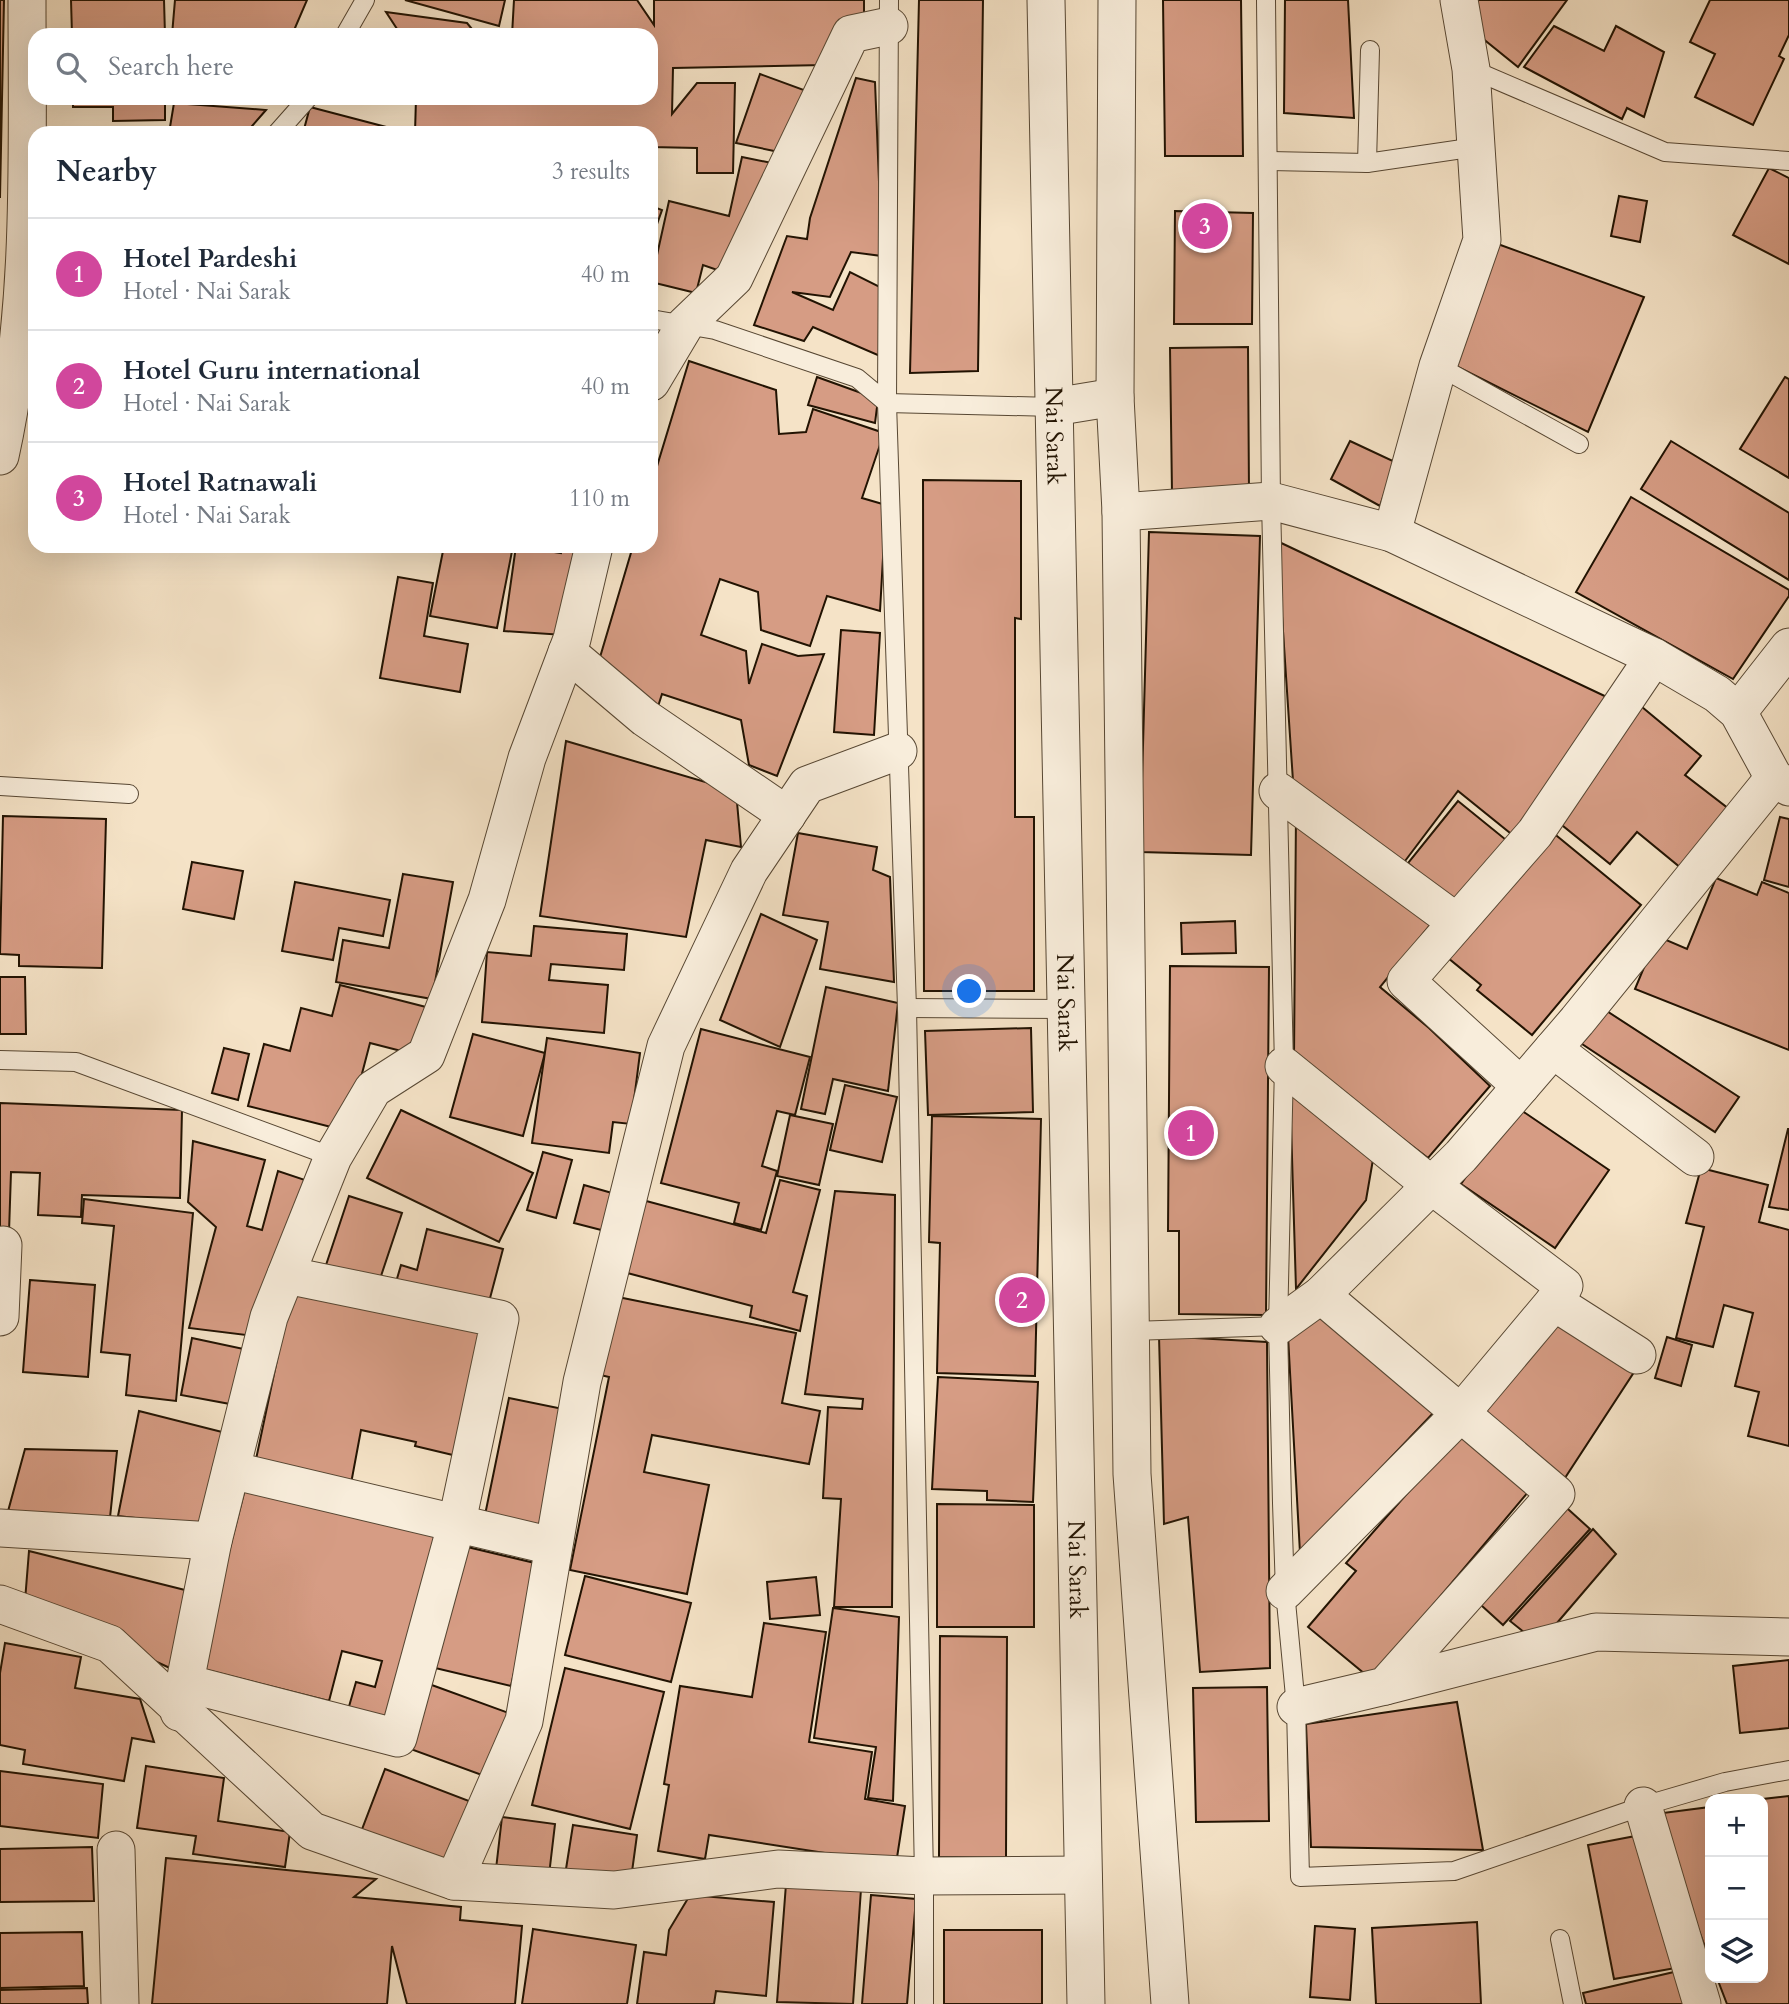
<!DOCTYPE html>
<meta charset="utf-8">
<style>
body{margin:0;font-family:Cardo,serif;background:#f6f6f7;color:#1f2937}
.controls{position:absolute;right:21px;bottom:21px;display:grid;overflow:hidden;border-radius:14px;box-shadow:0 7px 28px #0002}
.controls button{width:63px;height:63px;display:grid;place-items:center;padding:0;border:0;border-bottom:2px solid #e0e1e3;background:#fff;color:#1f2937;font:35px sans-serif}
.you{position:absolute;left:970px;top:992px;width:24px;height:24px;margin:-18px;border:5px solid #fff;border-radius:50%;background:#1a73e8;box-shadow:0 0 0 10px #1a73e833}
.badge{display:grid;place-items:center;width:46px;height:46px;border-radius:50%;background:#111827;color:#fff;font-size:23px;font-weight:700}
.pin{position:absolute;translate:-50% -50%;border:4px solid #fff;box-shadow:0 2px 7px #0006}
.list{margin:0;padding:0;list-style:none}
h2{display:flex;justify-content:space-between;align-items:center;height:91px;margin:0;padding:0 28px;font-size:30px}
h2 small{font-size:23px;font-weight:400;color:#747a83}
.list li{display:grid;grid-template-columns:46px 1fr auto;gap:21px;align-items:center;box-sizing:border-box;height:112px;padding:0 28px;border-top:2px solid #e0e1e3}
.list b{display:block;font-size:26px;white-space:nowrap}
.list p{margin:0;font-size:23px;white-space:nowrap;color:#747a83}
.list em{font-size:23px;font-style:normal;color:#747a83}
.icon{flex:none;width:38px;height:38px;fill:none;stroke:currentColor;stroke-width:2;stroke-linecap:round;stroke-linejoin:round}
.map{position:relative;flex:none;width:1789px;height:2004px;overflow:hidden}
.search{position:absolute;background:#fff;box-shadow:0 7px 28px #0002;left:28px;top:28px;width:630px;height:77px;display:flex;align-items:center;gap:18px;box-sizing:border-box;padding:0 24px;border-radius:21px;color:#747a83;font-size:26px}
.panel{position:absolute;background:#fff;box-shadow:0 7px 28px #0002;left:28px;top:126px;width:630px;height:427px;border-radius:21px}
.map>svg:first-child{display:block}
.building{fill:#d69c84;stroke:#221302;stroke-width:2}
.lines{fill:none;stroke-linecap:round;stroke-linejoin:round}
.service-casing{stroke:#574733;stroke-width:20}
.minor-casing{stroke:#574733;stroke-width:39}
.service{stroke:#f8eddb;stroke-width:18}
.minor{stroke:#f8eddb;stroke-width:37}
.labels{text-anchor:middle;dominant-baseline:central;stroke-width:6;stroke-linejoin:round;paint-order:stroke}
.street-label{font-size:24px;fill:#221302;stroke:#f8eddb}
</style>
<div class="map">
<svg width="1789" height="2004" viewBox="0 0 1789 2004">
<rect width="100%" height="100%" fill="#f5e3c7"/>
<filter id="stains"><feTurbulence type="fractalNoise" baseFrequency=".00286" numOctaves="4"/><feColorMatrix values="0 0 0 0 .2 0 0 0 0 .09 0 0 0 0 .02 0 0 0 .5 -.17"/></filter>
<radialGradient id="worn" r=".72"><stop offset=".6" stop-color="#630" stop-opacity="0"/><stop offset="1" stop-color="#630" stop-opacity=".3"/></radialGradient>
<!-- building -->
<g class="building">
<path d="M 0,0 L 4,0 L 0,198 Z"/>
<path d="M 71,0 L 164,0 L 165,35 L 72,35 Z"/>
<path d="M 175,0 L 307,0 L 292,35 L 172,35 Z"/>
<path d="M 405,0 L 505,0 L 499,26 Z"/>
<path d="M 514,0 L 637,0 L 654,25 L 654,0 L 864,0 L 864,21 L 824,65 L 673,68 L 672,114 L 697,83 L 735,83 L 733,173 L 697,173 L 697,148 L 651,147 L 651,133 L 415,133 L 416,98 L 651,98 L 651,35 L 512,35 Z"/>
<path d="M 919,0 L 983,0 L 978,371 L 910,373 Z"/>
<path d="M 1163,0 L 1241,0 L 1243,156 L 1165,156 Z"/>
<path d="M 1285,0 L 1348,0 L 1354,118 L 1284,113 Z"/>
<path d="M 1466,0 L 1567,0 L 1518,67 L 1466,25 Z"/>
<path d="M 1710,0 L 1789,0 L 1789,35 L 1779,56 L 1784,59 L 1753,125 L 1695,97 L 1715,54 L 1690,42 Z"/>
<path d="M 386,12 L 467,23 L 477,35 L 401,35 Z"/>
<path d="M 1554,26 L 1604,51 L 1616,26 L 1664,52 L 1644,117 L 1627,108 L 1622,119 L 1524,67 Z"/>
<path d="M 760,74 L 812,93 L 784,153 L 736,143 Z"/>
<path d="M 856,78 L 875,82 L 882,256 L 851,252 L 830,297 L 792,292 L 833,310 L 850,272 L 882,288 L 880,356 L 813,327 L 804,341 L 754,325 L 787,236 L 807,239 L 810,218 Z"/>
<path d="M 73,98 L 165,98 L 165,120 L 113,121 L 113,107 L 73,107 Z"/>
<path d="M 174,103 L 266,110 L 246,133 L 169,133 Z"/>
<path d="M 310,107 L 390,128 L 388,133 L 303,133 Z"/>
<path d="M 742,157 L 777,164 L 729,274 L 703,265 L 696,293 L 651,282 L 669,201 L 729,216 Z"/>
<path d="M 1769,168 L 1789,178 L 1789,264 L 1733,235 Z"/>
<path d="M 1619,196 L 1647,201 L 1640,242 L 1611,236 Z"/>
<path d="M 651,206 L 662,210 L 651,241 Z"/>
<path d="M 1175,211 L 1253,213 L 1252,324 L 1174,324 Z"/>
<path d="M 1495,243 L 1644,297 L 1588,432 L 1448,362 Z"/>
<path d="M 1248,347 L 1249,493 L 1172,493 L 1170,348 Z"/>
<path d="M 689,361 L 776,390 L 779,434 L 806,432 L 813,409 L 884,433 L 862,498 L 886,505 L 880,611 L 827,596 L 810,646 L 761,630 L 758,592 L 720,579 L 701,635 L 746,651 L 749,684 L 762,644 L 798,656 L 824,654 L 777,776 L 749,765 L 741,720 L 662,694 L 654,719 L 598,664 L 633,546 L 651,546 L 651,486 Z"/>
<path d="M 817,377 L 878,399 L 875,423 L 808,405 Z"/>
<path d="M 1785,377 L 1789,379 L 1789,478 L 1740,449 Z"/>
<path d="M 1350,441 L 1395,462 L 1380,506 L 1331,479 Z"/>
<path d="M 1671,441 L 1789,513 L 1789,580 L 1641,489 Z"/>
<path d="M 923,480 L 1021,481 L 1021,619 L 1015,618 L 1015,817 L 1034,817 L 1034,991 L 924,991 Z"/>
<path d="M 1631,497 L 1789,590 L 1789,596 L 1733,679 L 1576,592 Z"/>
<path d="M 1149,532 L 1260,536 L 1251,855 L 1140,852 Z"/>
<path d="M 1277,541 L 1611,699 L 1520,841 L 1458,791 L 1402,865 L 1294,796 Z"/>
<path d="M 444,546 L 513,546 L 497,628 L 430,616 Z"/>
<path d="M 516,546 L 561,553 L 562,546 L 586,546 L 564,635 L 504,631 Z"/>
<path d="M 398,577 L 433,583 L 424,636 L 468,644 L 460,692 L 380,678 Z"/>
<path d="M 841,630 L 880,633 L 874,735 L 834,732 Z"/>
<path d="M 1642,707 L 1701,756 L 1685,775 L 1729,809 L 1681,868 L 1637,832 L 1610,864 L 1552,817 Z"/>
<path d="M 566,741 L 736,791 L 741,847 L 706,840 L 686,937 L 540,916 Z"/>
<path d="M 1458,801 L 1516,848 L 1461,908 L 1408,863 Z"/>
<path d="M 1296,814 L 1435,919 L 1380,987 L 1429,1028 L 1490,1086 L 1428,1158 L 1294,1056 Z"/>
<path d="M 3,816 L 106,819 L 102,968 L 19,966 L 19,955 L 0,954 Z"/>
<path d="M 1780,817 L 1789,819 L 1789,887 L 1764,880 Z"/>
<path d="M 1546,827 L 1641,905 L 1532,1035 L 1477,990 L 1481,985 L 1442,953 Z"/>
<path d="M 798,833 L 877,847 L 873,870 L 890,877 L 894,982 L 820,969 L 828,922 L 783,915 Z"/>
<path d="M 192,862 L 243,871 L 234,919 L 183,909 Z"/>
<path d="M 403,874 L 453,882 L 432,999 L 336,982 L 343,940 L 389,948 Z"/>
<path d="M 1716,878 L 1757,895 L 1762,882 L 1789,893 L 1789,1050 L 1635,989 L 1657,936 L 1687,949 Z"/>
<path d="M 295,882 L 390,900 L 383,936 L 339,928 L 333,960 L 282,951 Z"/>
<path d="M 761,914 L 817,940 L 780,1047 L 720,1020 Z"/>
<path d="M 1235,921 L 1236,953 L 1182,954 L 1181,923 Z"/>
<path d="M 534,926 L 627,934 L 624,970 L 551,964 L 549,980 L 608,985 L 604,1033 L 482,1022 L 487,952 L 531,956 Z"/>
<path d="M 1170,966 L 1269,967 L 1266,1315 L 1179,1314 L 1179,1231 L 1168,1231 Z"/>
<path d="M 0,977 L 25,977 L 26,1034 L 0,1034 Z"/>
<path d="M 340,985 L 426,1007 L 413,1054 L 370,1043 L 347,1131 L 248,1106 L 264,1044 L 290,1051 L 301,1008 L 332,1016 Z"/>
<path d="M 826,987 L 898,1003 L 888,1091 L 833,1079 L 825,1114 L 801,1109 Z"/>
<path d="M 1596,1004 L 1739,1097 L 1715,1132 L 1573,1038 Z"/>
<path d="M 1031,1028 L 1033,1112 L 928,1115 L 925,1031 Z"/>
<path d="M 701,1029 L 810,1057 L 795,1115 L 777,1111 L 762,1166 L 777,1171 L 761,1230 L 734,1223 L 739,1203 L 661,1183 Z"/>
<path d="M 473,1034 L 545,1053 L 523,1136 L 450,1117 Z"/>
<path d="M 547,1038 L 640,1053 L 631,1124 L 613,1122 L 609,1153 L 532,1143 Z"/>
<path d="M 224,1048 L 249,1054 L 238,1100 L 212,1093 Z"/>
<path d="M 845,1085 L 897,1097 L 882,1162 L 830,1150 Z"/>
<path d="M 1290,1091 L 1375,1148 L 1366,1200 L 1296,1289 Z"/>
<path d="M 0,1103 L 182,1110 L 180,1198 L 82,1195 L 81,1217 L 38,1215 L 40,1173 L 11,1172 L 9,1232 L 0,1232 Z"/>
<path d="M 1515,1106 L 1609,1170 L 1555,1248 L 1461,1184 Z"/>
<path d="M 401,1110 L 533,1173 L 499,1242 L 367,1178 Z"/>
<path d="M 790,1115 L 833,1124 L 819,1185 L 777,1176 Z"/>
<path d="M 932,1116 L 1041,1119 L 1035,1376 L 937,1373 L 940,1243 L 929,1242 Z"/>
<path d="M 1788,1129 L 1789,1129 L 1789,1210 L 1769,1207 Z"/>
<path d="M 193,1141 L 265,1160 L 247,1226 L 262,1230 L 278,1171 L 314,1183 L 254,1336 L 189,1328 L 216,1227 L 188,1202 Z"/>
<path d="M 543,1152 L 572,1160 L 556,1218 L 527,1210 Z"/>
<path d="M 1701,1168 L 1768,1185 L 1759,1222 L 1789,1230 L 1789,1446 L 1748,1436 L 1759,1392 L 1735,1386 L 1753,1313 L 1724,1305 L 1713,1347 L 1676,1338 L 1704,1227 L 1686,1223 Z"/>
<path d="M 780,1180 L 820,1190 L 793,1292 L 807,1296 L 800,1331 L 750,1317 L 752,1306 L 616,1270 L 635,1198 L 766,1233 Z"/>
<path d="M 584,1185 L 619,1195 L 609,1232 L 574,1223 Z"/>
<path d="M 835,1191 L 895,1195 L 892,1607 L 834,1607 L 841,1499 L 823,1498 L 828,1407 L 862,1409 L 863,1399 L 805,1394 Z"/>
<path d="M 349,1196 L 402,1213 L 379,1282 L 326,1265 Z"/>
<path d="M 84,1199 L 193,1213 L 176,1401 L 126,1395 L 130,1355 L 101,1352 L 114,1226 L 82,1223 Z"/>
<path d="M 427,1229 L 503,1249 L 489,1302 L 394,1289 L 401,1265 L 417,1270 Z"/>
<path d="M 30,1280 L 95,1285 L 88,1377 L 23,1372 Z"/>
<path d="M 293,1284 L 486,1328 L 457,1456 L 415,1446 L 416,1442 L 361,1430 L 350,1489 L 255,1464 Z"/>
<path d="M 608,1295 L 796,1333 L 782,1403 L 820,1411 L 809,1464 L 652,1435 L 644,1472 L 709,1485 L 687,1594 L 570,1570 L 609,1377 L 592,1373 Z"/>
<path d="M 1322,1304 L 1438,1408 L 1300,1553 L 1288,1336 Z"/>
<path d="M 1551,1318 L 1638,1366 L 1561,1484 L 1475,1416 Z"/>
<path d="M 1159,1336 L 1267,1342 L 1270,1668 L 1200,1672 L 1188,1517 L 1164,1524 Z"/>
<path d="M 1667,1337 L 1692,1345 L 1681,1386 L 1655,1378 Z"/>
<path d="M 192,1338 L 253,1351 L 241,1406 L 181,1395 Z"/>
<path d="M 938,1377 L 1038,1382 L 1033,1502 L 987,1500 L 987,1491 L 932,1489 Z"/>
<path d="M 509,1398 L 563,1409 L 539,1526 L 485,1515 Z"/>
<path d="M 139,1411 L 230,1434 L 213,1527 L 118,1516 Z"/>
<path d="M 1462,1431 L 1534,1485 L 1371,1679 L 1308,1627 L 1356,1571 L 1346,1563 Z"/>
<path d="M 25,1449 L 117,1451 L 109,1527 L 7,1515 Z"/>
<path d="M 247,1481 L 442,1530 L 391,1729 L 346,1717 L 356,1682 L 375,1687 L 382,1661 L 342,1651 L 329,1701 L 199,1668 Z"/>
<path d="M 1558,1500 L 1590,1529 L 1503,1625 L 1471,1596 Z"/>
<path d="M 937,1504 L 1034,1505 L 1034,1627 L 937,1627 Z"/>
<path d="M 1593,1529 L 1616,1554 L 1539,1644 L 1510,1621 Z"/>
<path d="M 459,1545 L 539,1564 L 511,1686 L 431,1667 Z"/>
<path d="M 29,1551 L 193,1592 L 172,1669 L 25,1601 Z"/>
<path d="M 585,1576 L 691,1603 L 671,1682 L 565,1655 Z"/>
<path d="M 816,1577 L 820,1615 L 770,1619 L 767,1582 Z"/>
<path d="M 833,1608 L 899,1617 L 893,1801 L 868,1798 L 876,1747 L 814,1738 Z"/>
<path d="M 764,1623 L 826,1632 L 809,1742 L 872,1752 L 865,1799 L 905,1806 L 896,1864 L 709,1835 L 705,1859 L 658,1851 L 669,1785 L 664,1784 L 680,1686 L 752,1697 Z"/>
<path d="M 940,1636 L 1007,1637 L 1006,1858 L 939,1857 Z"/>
<path d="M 5,1643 L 81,1657 L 75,1688 L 140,1699 L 154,1742 L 132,1738 L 124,1781 L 23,1764 L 25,1750 L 0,1745 L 0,1673 Z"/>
<path d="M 1789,1660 L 1789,1728 L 1740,1733 L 1733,1666 Z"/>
<path d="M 565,1668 L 664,1692 L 630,1829 L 532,1805 Z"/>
<path d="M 429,1684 L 514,1715 L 490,1778 L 405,1747 Z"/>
<path d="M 1267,1687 L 1269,1821 L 1196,1822 L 1193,1688 Z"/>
<path d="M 1457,1702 L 1483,1850 L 1311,1847 L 1306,1724 Z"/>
<path d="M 146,1766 L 224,1778 L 218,1821 L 290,1832 L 285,1867 L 193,1854 L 196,1836 L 137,1828 Z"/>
<path d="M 385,1769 L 469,1801 L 445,1863 L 361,1832 Z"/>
<path d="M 0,1771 L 103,1784 L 98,1838 L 0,1826 Z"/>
<path d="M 1789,1796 L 1789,2004 L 1727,2004 L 1717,1978 L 1763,1978 L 1763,1799 Z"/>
<path d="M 1710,1807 L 1710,1960 L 1655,1814 Z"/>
<path d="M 502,1817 L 555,1824 L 549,1875 L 496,1869 Z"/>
<path d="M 573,1825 L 637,1835 L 631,1879 L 566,1869 Z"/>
<path d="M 1646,1834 L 1681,1967 L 1614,1979 L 1588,1845 Z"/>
<path d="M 92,1847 L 94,1901 L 0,1902 L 0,1849 Z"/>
<path d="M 166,1858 L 376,1879 L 354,1897 L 461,1907 L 460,1920 L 522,1926 L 515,2004 L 407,2004 L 392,1946 L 387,2004 L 152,2004 Z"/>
<path d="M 786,1884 L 861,1889 L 853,2004 L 777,2002 Z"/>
<path d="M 690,1895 L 774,1902 L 766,1996 L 716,1991 L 714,2004 L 637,2004 L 644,1952 L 666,1955 L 669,1930 Z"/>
<path d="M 871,1895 L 916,1899 L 907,2004 L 862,2004 Z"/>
<path d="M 1477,1922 L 1481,2004 L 1376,2004 L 1372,1928 Z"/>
<path d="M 1315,1926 L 1355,1929 L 1350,2000 L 1310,1997 Z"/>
<path d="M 533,1929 L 636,1945 L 627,2004 L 522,2004 Z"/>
<rect x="944" y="1930" width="98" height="74"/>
<path d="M 82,1932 L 84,1986 L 0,1988 L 0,1933 Z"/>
<path d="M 1687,1969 L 1696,2004 L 1586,2004 L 1583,1993 Z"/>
<path d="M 87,1988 L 88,2004 L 0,2004 L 0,1990 Z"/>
</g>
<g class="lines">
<defs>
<g id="service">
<path d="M 889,0 L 887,403 L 907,1008 L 924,1876 L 924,2004"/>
<path d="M 1266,0 L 1271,501 L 1284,1066 L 1278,1326 L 1282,1503 L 1285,1591 L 1296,1707 L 1300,1877 L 1454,1871 L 1643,1806 L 1725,1782 L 1789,1770"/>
<path d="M 345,35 L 365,0"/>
<path d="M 1471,69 L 1665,152 L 1789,161"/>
<path d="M 277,133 L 308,98"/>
<path d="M 1268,161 L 1367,163 L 1476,147"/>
<path d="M 1367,163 L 1370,50"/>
<path d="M 651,319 L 715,330 L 857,378 L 887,403 L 1054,407"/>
<path d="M 1438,366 L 1579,444"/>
<path d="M 0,786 L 129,794"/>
<path d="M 907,1008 L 1067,1009"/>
<path d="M 0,1060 L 76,1062 L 333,1157"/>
<path d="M 1132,1331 L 1278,1326"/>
<path d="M 1560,1939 L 1573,2004"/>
</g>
<g id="minor">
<path id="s1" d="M 1046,0 L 1086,2004"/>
<path d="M 1117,0 L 1115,397 L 1121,512 L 1132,1474 L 1170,2004"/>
<path d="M 651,382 L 685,325 L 734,278 L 851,34 L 889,26"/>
<path d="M 1054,407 L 1115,397"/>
<path d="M 0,456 C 33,307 27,152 27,0"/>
<path d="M 1121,512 L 1271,501 L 1392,533 L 1654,657 L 1717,694 L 1738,712 L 1774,778 L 1789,787"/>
<path d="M 1392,533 L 1438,366 L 1482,240 L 1471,69 L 1459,0"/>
<path d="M 567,652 L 645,718 L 787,815"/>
<path d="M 1738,712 L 1789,647"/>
<path d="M 1278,791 L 1455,921"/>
<path d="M 1553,1049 L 1695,1157"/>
<path d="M 1284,1066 L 1431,1185 L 1564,1286 L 1554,1302 L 1461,1413 L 1285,1591"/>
<path d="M 1521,1086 L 1406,981 L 1535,833 L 1654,657"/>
<path d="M 1554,1302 L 1637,1355"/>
<path d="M 0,1317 L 3,1245"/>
<path d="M 1278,1326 L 1321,1295 L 1461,1156 L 1577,1021 L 1774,778"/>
<path d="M 231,1470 L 552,1546"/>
<path d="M 0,1528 L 213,1541"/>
<path d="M 0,1604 L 110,1644 L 312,1831 L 454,1881 L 614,1890 L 778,1869 L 924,1876 L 1083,1875"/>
<path d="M 185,1683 L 398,1738 L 457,1522 L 500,1319 L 286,1275"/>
<path d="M 1385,1686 L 1596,1632 L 1789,1637"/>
<path d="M 1296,1707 L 1385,1686 L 1556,1494 L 1321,1295"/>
<path d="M 179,1712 L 213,1541 L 269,1317 L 333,1157 L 373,1089 L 426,1055 L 487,900 L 527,758 L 572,639 L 594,546"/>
<path d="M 1643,1806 L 1702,2004"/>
<path d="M 116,1850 L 120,2004"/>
<path d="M 454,1881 L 524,1721 L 582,1382 L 666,1046 L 749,871 L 807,785 L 898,751"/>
</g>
</defs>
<!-- service casing -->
<use href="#service" class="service-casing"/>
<!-- minor casing -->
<use href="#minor" class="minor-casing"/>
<!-- service -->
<use href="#service" class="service"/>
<!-- minor -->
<use href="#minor" class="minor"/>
</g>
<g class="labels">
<!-- street labels -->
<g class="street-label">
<text stroke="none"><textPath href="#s1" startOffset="436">Nai Sarak</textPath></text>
<text stroke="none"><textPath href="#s1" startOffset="1003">Nai Sarak</textPath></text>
<text stroke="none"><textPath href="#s1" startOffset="1570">Nai Sarak</textPath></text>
</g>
</g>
<rect width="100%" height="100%" filter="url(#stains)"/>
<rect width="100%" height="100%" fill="url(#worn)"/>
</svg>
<div class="controls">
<button>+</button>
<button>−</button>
<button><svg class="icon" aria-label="layers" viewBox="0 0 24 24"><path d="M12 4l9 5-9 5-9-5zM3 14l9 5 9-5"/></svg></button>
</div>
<div class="you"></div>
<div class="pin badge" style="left:1191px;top:1133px;background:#d1479c">1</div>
<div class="pin badge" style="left:1022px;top:1300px;background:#d1479c">2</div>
<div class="pin badge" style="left:1205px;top:226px;background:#d1479c">3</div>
<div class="search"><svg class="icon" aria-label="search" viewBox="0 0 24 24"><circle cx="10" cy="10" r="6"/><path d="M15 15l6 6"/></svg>Search here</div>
<section class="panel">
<h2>Nearby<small>3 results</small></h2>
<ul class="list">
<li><span class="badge" style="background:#d1479c">1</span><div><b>Hotel Pardeshi</b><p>Hotel · Nai Sarak</p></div><em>40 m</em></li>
<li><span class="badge" style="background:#d1479c">2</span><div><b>Hotel Guru international</b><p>Hotel · Nai Sarak</p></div><em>40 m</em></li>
<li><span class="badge" style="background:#d1479c">3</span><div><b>Hotel Ratnawali</b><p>Hotel · Nai Sarak</p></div><em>110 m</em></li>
</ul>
</section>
</div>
